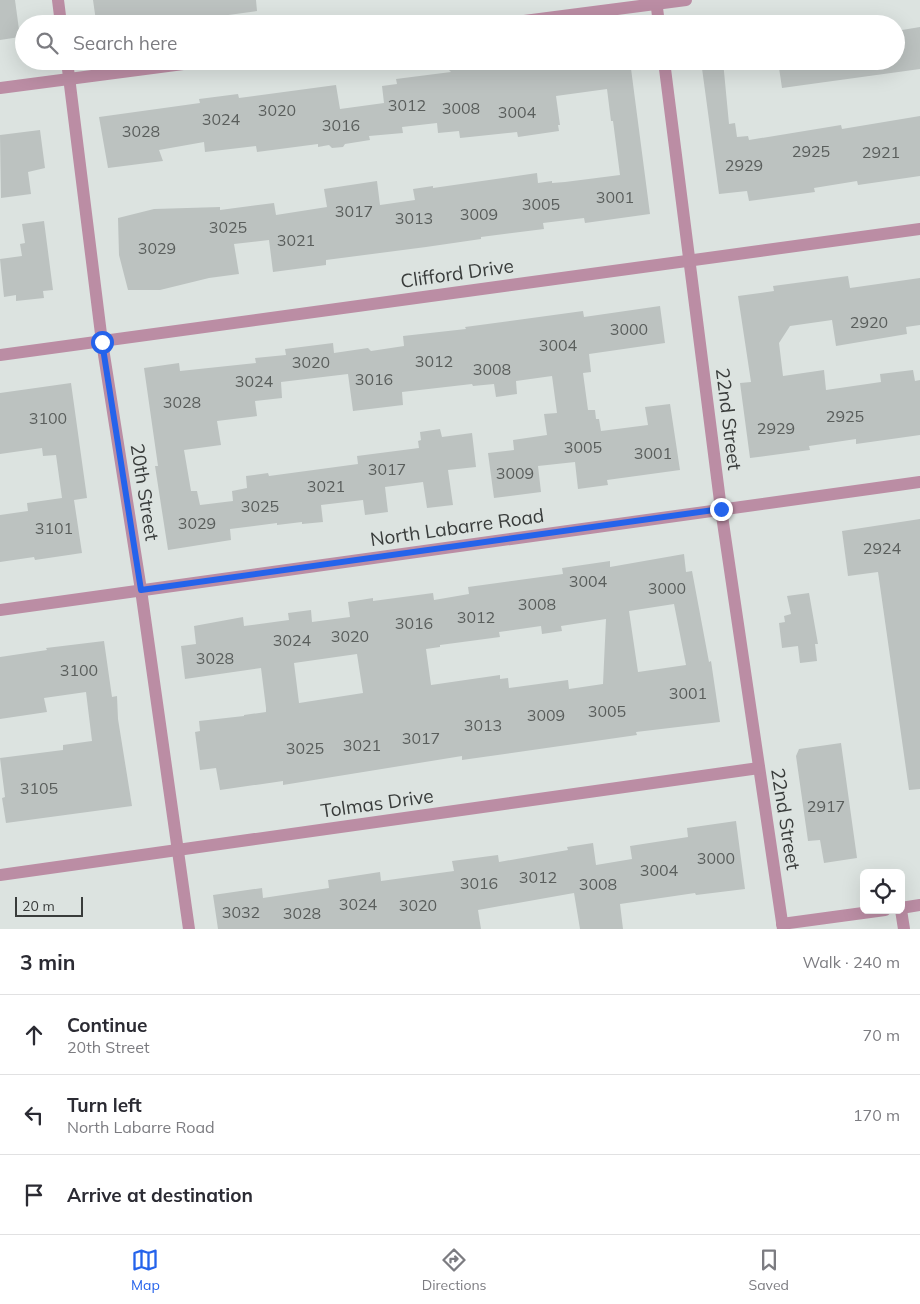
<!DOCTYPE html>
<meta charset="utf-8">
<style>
body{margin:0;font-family:Mulish,sans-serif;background:#f2f2f3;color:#2b2b33}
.controls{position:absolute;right:15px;bottom:15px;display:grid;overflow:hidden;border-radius:8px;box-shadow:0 5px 20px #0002}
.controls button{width:45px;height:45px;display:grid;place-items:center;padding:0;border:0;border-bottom:1px solid #e1e1e2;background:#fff;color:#2b2b33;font:25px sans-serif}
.scale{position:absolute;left:15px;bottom:12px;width:68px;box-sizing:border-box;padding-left:5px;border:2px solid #393c3b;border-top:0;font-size:14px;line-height:18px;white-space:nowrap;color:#393c3b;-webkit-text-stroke:4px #dce3e0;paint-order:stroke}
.stop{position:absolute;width:15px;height:15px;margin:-11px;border:4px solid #2563eb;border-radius:50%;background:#fff}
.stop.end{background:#2563eb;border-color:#fff;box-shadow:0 1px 5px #0008}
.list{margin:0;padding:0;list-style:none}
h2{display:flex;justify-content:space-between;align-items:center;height:65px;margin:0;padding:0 20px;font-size:21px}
h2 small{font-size:16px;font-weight:400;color:#7c7c81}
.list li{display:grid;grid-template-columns:32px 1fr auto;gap:15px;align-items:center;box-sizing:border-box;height:80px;padding:0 20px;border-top:1px solid #e1e1e2}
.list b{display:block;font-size:19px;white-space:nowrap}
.list p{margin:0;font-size:16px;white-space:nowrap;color:#7c7c81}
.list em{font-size:16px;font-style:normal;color:#7c7c81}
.icon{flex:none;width:28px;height:28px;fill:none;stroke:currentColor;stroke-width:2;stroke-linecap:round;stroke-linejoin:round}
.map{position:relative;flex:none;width:920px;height:929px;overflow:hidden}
.search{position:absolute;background:#fff;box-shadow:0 5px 20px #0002;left:15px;right:15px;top:15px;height:55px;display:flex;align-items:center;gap:12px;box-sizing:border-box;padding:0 18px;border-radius:28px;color:#7c7c81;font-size:19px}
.sheet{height:305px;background:#fff}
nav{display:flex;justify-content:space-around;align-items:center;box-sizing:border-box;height:70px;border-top:1px solid #e1e1e2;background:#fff;font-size:14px;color:#7c7c81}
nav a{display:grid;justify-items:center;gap:2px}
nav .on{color:#2563eb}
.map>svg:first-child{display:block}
.building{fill:#bcc2c0;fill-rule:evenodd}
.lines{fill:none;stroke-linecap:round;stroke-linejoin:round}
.minor{stroke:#bb8da4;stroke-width:12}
.route{stroke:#2563eb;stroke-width:6}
.labels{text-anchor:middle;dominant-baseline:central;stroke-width:4;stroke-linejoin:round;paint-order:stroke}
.number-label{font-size:16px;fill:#5a5e5c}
.street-label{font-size:19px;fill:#393c3b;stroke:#dce3e0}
</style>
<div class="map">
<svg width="920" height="929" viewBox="0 0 920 929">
<rect width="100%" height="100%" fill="#dce3e0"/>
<!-- building -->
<g class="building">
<path d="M 0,0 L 15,0 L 20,37 L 0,40 Z"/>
<path d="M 93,0 L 256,0 L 257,11 L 162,24 L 100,24 L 99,21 L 96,21 Z"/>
<path d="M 920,27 L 920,69 L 782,88 L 778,61 L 896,61 L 896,31 Z"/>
<path d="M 561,61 L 630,61 L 650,214 L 585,223 L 584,218 L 543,223 L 544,229 L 481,237 L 481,239 L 426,247 L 326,260 L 326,265 L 273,272 L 269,240 L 234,244 L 239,274 L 209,278 L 160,290 L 128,290 L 119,255 L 118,218 L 154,209 L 220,207 L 220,210 L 274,203 L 276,215 L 327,207 L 324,189 L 377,181 L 380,205 L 415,200 L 413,189 L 433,186 L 433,188 L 537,173 L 538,183 L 552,181 L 552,183 L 565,182 L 620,175 L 613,121 L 611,121 L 607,89 L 556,96 L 560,125 L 558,125 L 559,131 L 518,137 L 517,132 L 460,138 L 459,131 L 438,133 L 437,123 L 402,127 L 403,133 L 369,136 L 370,140 L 345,144 L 343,147 L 332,148 L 329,145 L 318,147 L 318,144 L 257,152 L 256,146 L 205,152 L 204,142 L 159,150 L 163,161 L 108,168 L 99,117 L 200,103 L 199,99 L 238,94 L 239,98 L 336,85 L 340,109 L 384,103 L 382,86 L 397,84 L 396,79 L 451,72 L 449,70 L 483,67 L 483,68 L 527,62 L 528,68 L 562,64 Z"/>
<path d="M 701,61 L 723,61 L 729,124 L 735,123 L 737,137 L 748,136 L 749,140 L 841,125 L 842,129 L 920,116 L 920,176 L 858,185 L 857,181 L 814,188 L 815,192 L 749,201 L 747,191 L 719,194 Z"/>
<path d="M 40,130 L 45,168 L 28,172 L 31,194 L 1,198 L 0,135 Z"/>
<path d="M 44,221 L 53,290 L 43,291 L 44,298 L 16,301 L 16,295 L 4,297 L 0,259 L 22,256 L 20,244 L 25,243 L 22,224 Z"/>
<path d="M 848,276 L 850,288 L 920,278 L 920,325 L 906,327 L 907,334 L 836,346 L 832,320 L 790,326 L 779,343 L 783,376 L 824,370 L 826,390 L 881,382 L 880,374 L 913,370 L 915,381 L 920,380 L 920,435 L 856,444 L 856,439 L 809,446 L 810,450 L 750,458 L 740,383 L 751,382 L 738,296 L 774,291 L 773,286 Z"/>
<path d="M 660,306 L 665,343 L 589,354 L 591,372 L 583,373 L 588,410 L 595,410 L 596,419 L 599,419 L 601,431 L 648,425 L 645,407 L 670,404 L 680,470 L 607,480 L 608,485 L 578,489 L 575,462 L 538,466 L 541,492 L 494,498 L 488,453 L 514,450 L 513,440 L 547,435 L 544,414 L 557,413 L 552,376 L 516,381 L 517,394 L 496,397 L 494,384 L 473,386 L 472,384 L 402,392 L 403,405 L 353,411 L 348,374 L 281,382 L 282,398 L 255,401 L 257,416 L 217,421 L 221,445 L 184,450 L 191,491 L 197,491 L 200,505 L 233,501 L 232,491 L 247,488 L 246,476 L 268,473 L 269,476 L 358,464 L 357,456 L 419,448 L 418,441 L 421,440 L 420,432 L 440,429 L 442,437 L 472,433 L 476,467 L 448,470 L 453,505 L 427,508 L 423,482 L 385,487 L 388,512 L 365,515 L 363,500 L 321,505 L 323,522 L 302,524 L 302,522 L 277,525 L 277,523 L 230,529 L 231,540 L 168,550 L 155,466 L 158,466 L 144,368 L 179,363 L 180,371 L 256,363 L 255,358 L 286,355 L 285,349 L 333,343 L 334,353 L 368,348 L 371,351 L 404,346 L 403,336 L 466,329 L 465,327 L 583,311 L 584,317 Z"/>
<path d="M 71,383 L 87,498 L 74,500 L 82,553 L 35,560 L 34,557 L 0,562 L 0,515 L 28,511 L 27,503 L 62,498 L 56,455 L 43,456 L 42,448 L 0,454 L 0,393 Z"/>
<path d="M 920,519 L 920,789 L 909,790 L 878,572 L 848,576 L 842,531 Z"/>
<path d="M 684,554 L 686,572 L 692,571 L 709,662 L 711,661 L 720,722 L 636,732 L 637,735 L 462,760 L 462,756 L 283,785 L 283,781 L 220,790 L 216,768 L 200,770 L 195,732 L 200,731 L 199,721 L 244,716 L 244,715 L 266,712 L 266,708 L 261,668 L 185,679 L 181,646 L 196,644 L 194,626 L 243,617 L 244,626 L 289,620 L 288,613 L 311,610 L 312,622 L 350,617 L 348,602 L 373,598 L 373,601 L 433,593 L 434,600 L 469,594 L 468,587 L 563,574 L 562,568 L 610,561 L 610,567 ZM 674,604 L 686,665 L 638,672 L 629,611 ZM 606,619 L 603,684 L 569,689 L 568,680 L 509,688 L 508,678 L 500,679 L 500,675 L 431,685 L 426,649 L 440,647 L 440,645 L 500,637 L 499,632 L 541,626 L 542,634 L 562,631 L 561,626 ZM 357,654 L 363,693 L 299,703 L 294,663 Z"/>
<path d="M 809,593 L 818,644 L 815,644 L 817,661 L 800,663 L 798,646 L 782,648 L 779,623 L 785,622 L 784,616 L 791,614 L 787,596 Z"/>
<path d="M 104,641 L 112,697 L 117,696 L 118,719 L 132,806 L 6,823 L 2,798 L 5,797 L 0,758 L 63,750 L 63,745 L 92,741 L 86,692 L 44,698 L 47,712 L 0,719 L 0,657 L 47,650 L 46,648 Z"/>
<path d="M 841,743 L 857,858 L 824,863 L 820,840 L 808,841 L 796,756 L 799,749 Z"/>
<path d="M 736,821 L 745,889 L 696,895 L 695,893 L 620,904 L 623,929 L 580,929 L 574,893 L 478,910 L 481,929 L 218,929 L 213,895 L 262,888 L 263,898 L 329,888 L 328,880 L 380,872 L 381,881 L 454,871 L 452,861 L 498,855 L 499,862 L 568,850 L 567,847 L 593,843 L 596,865 L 632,859 L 630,846 L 688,837 L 687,828 Z"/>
</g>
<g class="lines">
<!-- minor -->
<g class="minor">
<path d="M 58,0 L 61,24"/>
<path d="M 656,0 L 659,24"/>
<path d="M 501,24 L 686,0"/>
<path d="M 67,61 L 102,342 L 141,590 L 189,929"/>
<path d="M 664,61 L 721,509 L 783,929"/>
<path d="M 0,88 L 206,61"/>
<path d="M 0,355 L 920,229"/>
<path d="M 0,610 L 920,482"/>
<path d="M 0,875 L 759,768"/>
<path d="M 901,908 L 920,905"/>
<path d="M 901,910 L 904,929"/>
<path d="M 782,924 L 885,910"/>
</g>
</g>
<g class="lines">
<!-- route -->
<path class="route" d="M 102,342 L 141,590 L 721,509"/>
</g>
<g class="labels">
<!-- number labels -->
<g class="number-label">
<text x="407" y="105">3012</text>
<text x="461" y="108">3008</text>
<text x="277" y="110">3020</text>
<text x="517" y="112">3004</text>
<text x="221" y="119">3024</text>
<text x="341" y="125">3016</text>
<text x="141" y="131">3028</text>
<text x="811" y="151">2925</text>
<text x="881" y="152">2921</text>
<text x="744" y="165">2929</text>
<text x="615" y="197">3001</text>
<text x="541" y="204">3005</text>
<text x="354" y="211">3017</text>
<text x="479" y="214">3009</text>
<text x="414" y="218">3013</text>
<text x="228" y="227">3025</text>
<text x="296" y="240">3021</text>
<text x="157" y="248">3029</text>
<text x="869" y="322">2920</text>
<text x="629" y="329">3000</text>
<text x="558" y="345">3004</text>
<text x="434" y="361">3012</text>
<text x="311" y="362">3020</text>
<text x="492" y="369">3008</text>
<text x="374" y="379">3016</text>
<text x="254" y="381">3024</text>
<text x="182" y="402">3028</text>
<text x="845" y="416">2925</text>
<text x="48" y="418">3100</text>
<text x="776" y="428">2929</text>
<text x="583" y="447">3005</text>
<text x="653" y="453">3001</text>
<text x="387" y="469">3017</text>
<text x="515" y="473">3009</text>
<text x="326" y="486">3021</text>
<text x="260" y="506">3025</text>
<text x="197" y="523">3029</text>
<text x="54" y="528">3101</text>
<text x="882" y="548">2924</text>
<text x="588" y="581">3004</text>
<text x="667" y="588">3000</text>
<text x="537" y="604">3008</text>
<text x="476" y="617">3012</text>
<text x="414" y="623">3016</text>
<text x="350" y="636">3020</text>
<text x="292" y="640">3024</text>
<text x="215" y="658">3028</text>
<text x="79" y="670">3100</text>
<text x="688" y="693">3001</text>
<text x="607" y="711">3005</text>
<text x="546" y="715">3009</text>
<text x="483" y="725">3013</text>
<text x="421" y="738">3017</text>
<text x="362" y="745">3021</text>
<text x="305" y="748">3025</text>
<text x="39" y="788">3105</text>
<text x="826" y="806">2917</text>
<text x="716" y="858">3000</text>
<text x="659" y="870">3004</text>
<text x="538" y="877">3012</text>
<text x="479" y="883">3016</text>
<text x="598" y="884">3008</text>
<text x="358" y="904">3024</text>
<text x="418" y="905">3020</text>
<text x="241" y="912">3032</text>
<text x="302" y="913">3028</text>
</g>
<!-- street labels -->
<g class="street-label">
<text transform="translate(457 273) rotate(-8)">Clifford Drive</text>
<text transform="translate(729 419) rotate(83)">22nd Street</text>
<text transform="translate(145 492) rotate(81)">20th Street</text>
<text transform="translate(457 527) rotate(-8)">North Labarre Road</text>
<text transform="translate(377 803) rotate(-8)">Tolmas Drive</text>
<text transform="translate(786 819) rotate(81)">22nd Street</text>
</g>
</g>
</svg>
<div class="controls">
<button><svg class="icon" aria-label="locate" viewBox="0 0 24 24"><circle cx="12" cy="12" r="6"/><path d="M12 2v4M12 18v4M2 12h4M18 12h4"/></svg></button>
</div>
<div class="scale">20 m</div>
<div class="stop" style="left:102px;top:342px"></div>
<div class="stop end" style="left:721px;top:509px"></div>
<div class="search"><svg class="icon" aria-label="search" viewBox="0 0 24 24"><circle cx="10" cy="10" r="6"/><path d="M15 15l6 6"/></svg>Search here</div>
</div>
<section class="sheet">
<h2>3 min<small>Walk · 240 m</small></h2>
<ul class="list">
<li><svg class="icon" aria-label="ahead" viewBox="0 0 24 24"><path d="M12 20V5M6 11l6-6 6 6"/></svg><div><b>Continue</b><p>20th Street</p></div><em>70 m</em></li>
<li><svg class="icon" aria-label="left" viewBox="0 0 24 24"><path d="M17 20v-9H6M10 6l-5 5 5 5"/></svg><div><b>Turn left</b><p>North Labarre Road</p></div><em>170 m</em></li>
<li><svg class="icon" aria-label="arrive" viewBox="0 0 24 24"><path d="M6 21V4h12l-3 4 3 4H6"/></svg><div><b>Arrive at destination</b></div></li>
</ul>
</section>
<nav>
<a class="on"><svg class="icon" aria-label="map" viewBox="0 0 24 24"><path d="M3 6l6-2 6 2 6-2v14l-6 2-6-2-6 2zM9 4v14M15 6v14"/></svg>Map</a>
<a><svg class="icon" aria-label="directions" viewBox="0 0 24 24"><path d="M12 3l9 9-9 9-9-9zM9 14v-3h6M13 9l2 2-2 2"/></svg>Directions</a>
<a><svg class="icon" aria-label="saved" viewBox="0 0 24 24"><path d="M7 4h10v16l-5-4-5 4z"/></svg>Saved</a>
</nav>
